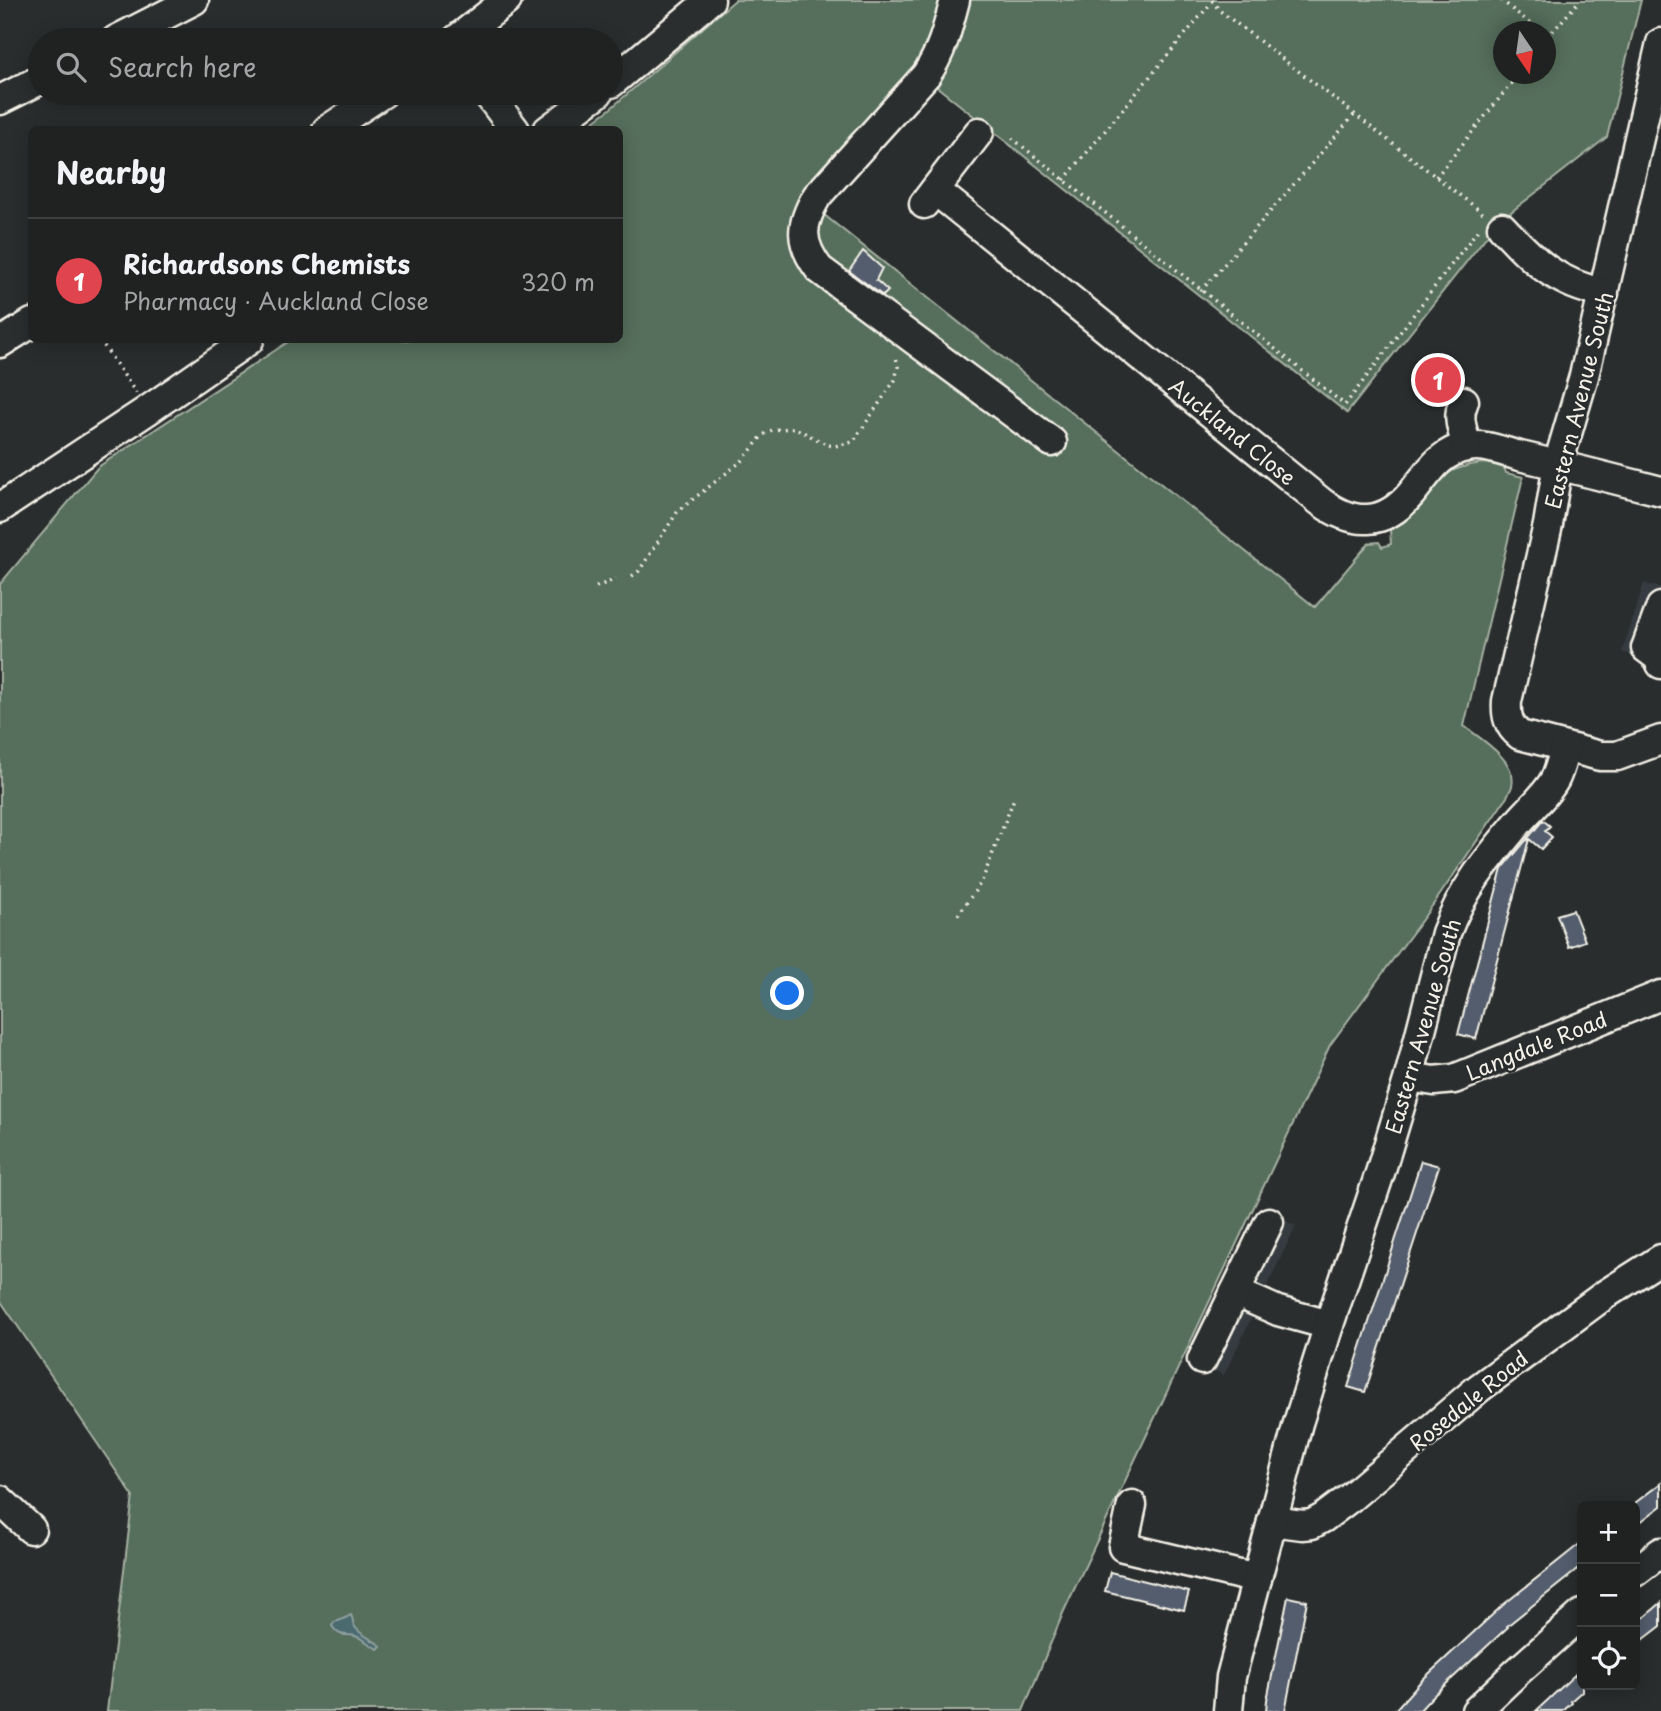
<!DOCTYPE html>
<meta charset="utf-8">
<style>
body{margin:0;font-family:"Playpen Sans",sans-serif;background:#282a2a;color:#f1f3f6}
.controls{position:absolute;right:21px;bottom:21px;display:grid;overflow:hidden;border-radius:10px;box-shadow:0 4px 18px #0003}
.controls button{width:63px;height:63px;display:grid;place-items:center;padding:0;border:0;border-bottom:2px solid #3d3f40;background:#202222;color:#f1f3f6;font:35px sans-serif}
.compass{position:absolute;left:1493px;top:21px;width:63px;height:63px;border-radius:50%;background:#202222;box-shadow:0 4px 18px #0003;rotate:167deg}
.you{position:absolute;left:788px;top:994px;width:24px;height:24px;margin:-18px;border:5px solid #fff;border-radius:50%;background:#1a73e8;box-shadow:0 0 0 10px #1a73e833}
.badge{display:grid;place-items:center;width:46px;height:46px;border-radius:50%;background:#d93025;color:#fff;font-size:23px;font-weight:700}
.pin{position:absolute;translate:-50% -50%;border:4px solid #fff;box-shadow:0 2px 7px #0006}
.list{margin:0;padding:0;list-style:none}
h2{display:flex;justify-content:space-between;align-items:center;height:91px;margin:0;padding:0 28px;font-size:30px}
h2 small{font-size:23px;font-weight:400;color:#a2a4a5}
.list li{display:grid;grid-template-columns:46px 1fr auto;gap:21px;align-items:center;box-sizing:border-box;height:126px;padding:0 28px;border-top:2px solid #3d3f40}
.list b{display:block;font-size:26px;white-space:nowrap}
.list p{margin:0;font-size:23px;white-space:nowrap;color:#a2a4a5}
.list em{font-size:23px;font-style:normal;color:#a2a4a5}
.icon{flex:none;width:38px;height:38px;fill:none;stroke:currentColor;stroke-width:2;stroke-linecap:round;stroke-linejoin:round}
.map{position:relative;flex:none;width:1661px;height:1711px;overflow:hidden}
.search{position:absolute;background:#202222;box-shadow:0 4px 18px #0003;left:28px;top:28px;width:595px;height:77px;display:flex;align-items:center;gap:18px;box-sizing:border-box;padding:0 24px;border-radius:38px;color:#a2a4a5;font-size:26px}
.panel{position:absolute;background:#202222;box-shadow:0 4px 18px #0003;left:28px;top:126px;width:595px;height:217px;border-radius:10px}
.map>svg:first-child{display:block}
.built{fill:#363b41}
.green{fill:#566e5b;stroke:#a5b0a2;stroke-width:2;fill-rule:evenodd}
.water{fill:#4c6a70;stroke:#8fa0a0;stroke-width:2}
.building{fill:#525d6d;stroke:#f4f1e8;stroke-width:2}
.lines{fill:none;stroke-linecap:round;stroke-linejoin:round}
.minor-casing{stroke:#f4f1e8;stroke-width:33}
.path{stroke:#f4f1e8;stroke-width:3.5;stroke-dasharray:2 5;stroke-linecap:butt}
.minor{stroke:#2a2d2e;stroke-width:28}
.labels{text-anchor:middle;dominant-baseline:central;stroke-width:5;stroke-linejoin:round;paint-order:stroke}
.street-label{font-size:21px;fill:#f4f1e8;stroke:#2a2d2e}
</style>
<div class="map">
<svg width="1661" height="1711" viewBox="0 0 1661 1711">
<rect width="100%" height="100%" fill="#2a2d2e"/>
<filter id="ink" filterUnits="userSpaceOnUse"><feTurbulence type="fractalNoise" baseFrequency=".0143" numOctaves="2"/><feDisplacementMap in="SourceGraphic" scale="14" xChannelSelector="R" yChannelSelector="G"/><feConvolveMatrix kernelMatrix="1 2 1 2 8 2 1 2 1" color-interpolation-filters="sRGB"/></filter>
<g filter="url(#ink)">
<!-- built -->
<g class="built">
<path d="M 1644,583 L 1661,588 L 1661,666 L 1622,652 Z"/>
<path d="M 1265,1211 L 1296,1226 L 1224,1375 L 1193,1361 Z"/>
</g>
<!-- green -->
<path class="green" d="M 735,0 L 1641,0 L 1607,137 L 1497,223 L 1347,413 L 936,86 L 835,190 L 823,214 L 1315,607 L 1369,543 L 1379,542 L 1382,547 L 1391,544 L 1390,529 L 1415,510 L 1444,476 L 1454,470 L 1469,465 L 1484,463 L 1504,467 L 1506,473 L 1523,477 L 1464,726 C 1481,739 1518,761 1512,786 C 1511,790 1508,793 1507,797 L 1435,902 L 1330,1045 L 1063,1613 L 1023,1711 L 107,1711 L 133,1496 L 0,1300 L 0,584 L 98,467 L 291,340 L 620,340 L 620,130 L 583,129 L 610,109 ZM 1504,32 L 1546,32 L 1546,74 L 1504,74 Z"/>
<!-- water -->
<path class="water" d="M 351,1615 C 353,1619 353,1623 355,1627 C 361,1636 373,1639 381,1646 L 378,1649 C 371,1646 365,1640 358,1637 C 346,1632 341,1640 332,1626 L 334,1622 L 341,1620 Z"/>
<!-- building -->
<g class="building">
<path d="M 863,251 L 882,268 L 876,280 L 888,291 L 883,296 L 849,271 Z"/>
<path d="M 1543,820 L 1550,826 L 1545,831 L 1552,837 L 1541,849 L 1529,839 L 1476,1039 L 1458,1034 L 1502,869 Z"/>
<path d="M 1573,910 L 1585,941 L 1569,947 L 1557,915 Z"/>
<path d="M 1421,1161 L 1439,1166 L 1365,1392 L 1348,1387 Z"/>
<path d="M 1661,1483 L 1661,1506 L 1635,1526 L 1635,1503 Z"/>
<path d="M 1582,1542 L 1582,1566 L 1507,1626 L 1508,1627 L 1432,1697 L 1419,1711 L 1394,1711 L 1421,1681 L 1503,1605 Z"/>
<path d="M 1110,1572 L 1189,1592 L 1184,1610 L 1105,1591 Z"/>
<path d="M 1288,1597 L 1307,1601 L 1285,1711 L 1266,1711 L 1267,1700 Z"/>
<path d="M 1661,1603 L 1661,1626 L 1635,1646 L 1635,1625 Z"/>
<path d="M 1582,1668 L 1582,1691 L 1571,1701 L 1572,1703 L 1563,1711 L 1536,1711 Z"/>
</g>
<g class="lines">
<defs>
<g id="minor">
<path d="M 955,0 C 948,27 942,52 926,75 L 817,196 C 800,225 799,242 819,269 L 1052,442"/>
<path d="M 116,40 L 194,0"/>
<path d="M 456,40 L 507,0"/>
<path d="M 1661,43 L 1584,376 L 1558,464 L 1548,525 L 1507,701 C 1506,715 1508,726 1520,735 L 1600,756 L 1617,756 L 1661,740"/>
<path d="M 611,83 L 710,0"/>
<path d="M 487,93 L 515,130"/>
<path d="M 0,100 L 40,80"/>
<path d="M 327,130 L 383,93"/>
<path d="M 548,130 L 598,93"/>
<path d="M 935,190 L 1321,502 C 1354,526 1384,526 1411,494 C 1428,474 1439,452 1467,447 C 1484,443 1503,452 1520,456 C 1567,467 1614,479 1661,491"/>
<path d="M 924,204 L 979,132"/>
<path d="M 1502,227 C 1534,261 1556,284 1604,293"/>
<path d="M 0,343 L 32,323"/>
<path d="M 1464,401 C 1456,417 1463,431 1467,447"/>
<path d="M 0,508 L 148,410 L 249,340"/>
<path d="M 1661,607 L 1646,648 L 1658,657 L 1661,664"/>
<path d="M 1409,1077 L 1434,1081 L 1454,1079 L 1661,995"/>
<path d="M 1235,1292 L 1278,1311 L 1329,1325"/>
<path d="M 1202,1360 L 1269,1222"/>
<path d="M 0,1500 L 31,1529"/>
<path d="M 1132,1505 L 1123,1547 L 1257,1579"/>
<path d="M 1272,1521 L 1302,1525 L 1312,1524 L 1323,1518 L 1351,1497 L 1479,1388 L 1606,1294 L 1661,1259"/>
<path d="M 1635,1572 L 1661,1552"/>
<path d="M 1228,1711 L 1231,1677 L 1298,1423 L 1329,1325 L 1380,1173 L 1409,1077 L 1446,933 C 1463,888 1487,860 1517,824 C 1529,809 1546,796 1555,779 C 1560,769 1562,758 1565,748"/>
<path d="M 1476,1711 L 1517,1672 L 1582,1614"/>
</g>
</defs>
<!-- minor casing -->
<use href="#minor" class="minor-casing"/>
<!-- path -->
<g class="path">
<path d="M 1212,0 L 1219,10 L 1483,213"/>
<path d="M 1501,0 L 1541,32"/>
<path d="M 1548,37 L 1580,0"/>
<path d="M 1012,138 L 1345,405 L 1480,227"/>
<path d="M 1436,177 L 1519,74"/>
<path d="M 1064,180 L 1212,2"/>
<path d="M 1201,291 L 1355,114"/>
<path d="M 100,340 L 136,393"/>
<path d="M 632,576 L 639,571 L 678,511 L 743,460 L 763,435 L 772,430 L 791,428 L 799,430 L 828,445 L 835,446 L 853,442 L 895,380 L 898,367 L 896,356"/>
<path d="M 596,587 L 616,579"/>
<path d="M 958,915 L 982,881 L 1015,796"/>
</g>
<!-- minor -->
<use href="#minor" class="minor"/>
</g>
</g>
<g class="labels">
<!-- street labels -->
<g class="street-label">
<text transform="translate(1578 400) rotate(-76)">Eastern Avenue South</text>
<text transform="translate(1233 431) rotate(39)">Auckland Close</text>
<text transform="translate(1422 1026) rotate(-74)">Eastern Avenue South</text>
<text transform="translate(1536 1045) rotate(-22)">Langdale Road</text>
<text transform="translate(1468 1400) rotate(-39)">Rosedale Road</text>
</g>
</g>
</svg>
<div class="controls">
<button>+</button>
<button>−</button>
<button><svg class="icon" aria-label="locate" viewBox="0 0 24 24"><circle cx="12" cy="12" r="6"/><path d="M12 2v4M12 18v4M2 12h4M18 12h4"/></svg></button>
</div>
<svg class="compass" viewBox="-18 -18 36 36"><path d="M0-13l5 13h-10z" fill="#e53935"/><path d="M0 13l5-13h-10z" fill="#a2a4a5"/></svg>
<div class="you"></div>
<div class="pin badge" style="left:1438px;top:380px;background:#e0444e">1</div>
<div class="search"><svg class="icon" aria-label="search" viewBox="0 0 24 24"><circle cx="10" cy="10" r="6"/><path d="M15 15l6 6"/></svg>Search here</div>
<section class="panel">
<h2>Nearby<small></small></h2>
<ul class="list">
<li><span class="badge" style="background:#e0444e">1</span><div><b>Richardsons Chemists</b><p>Pharmacy · Auckland Close</p></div><em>320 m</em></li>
</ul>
</section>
</div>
